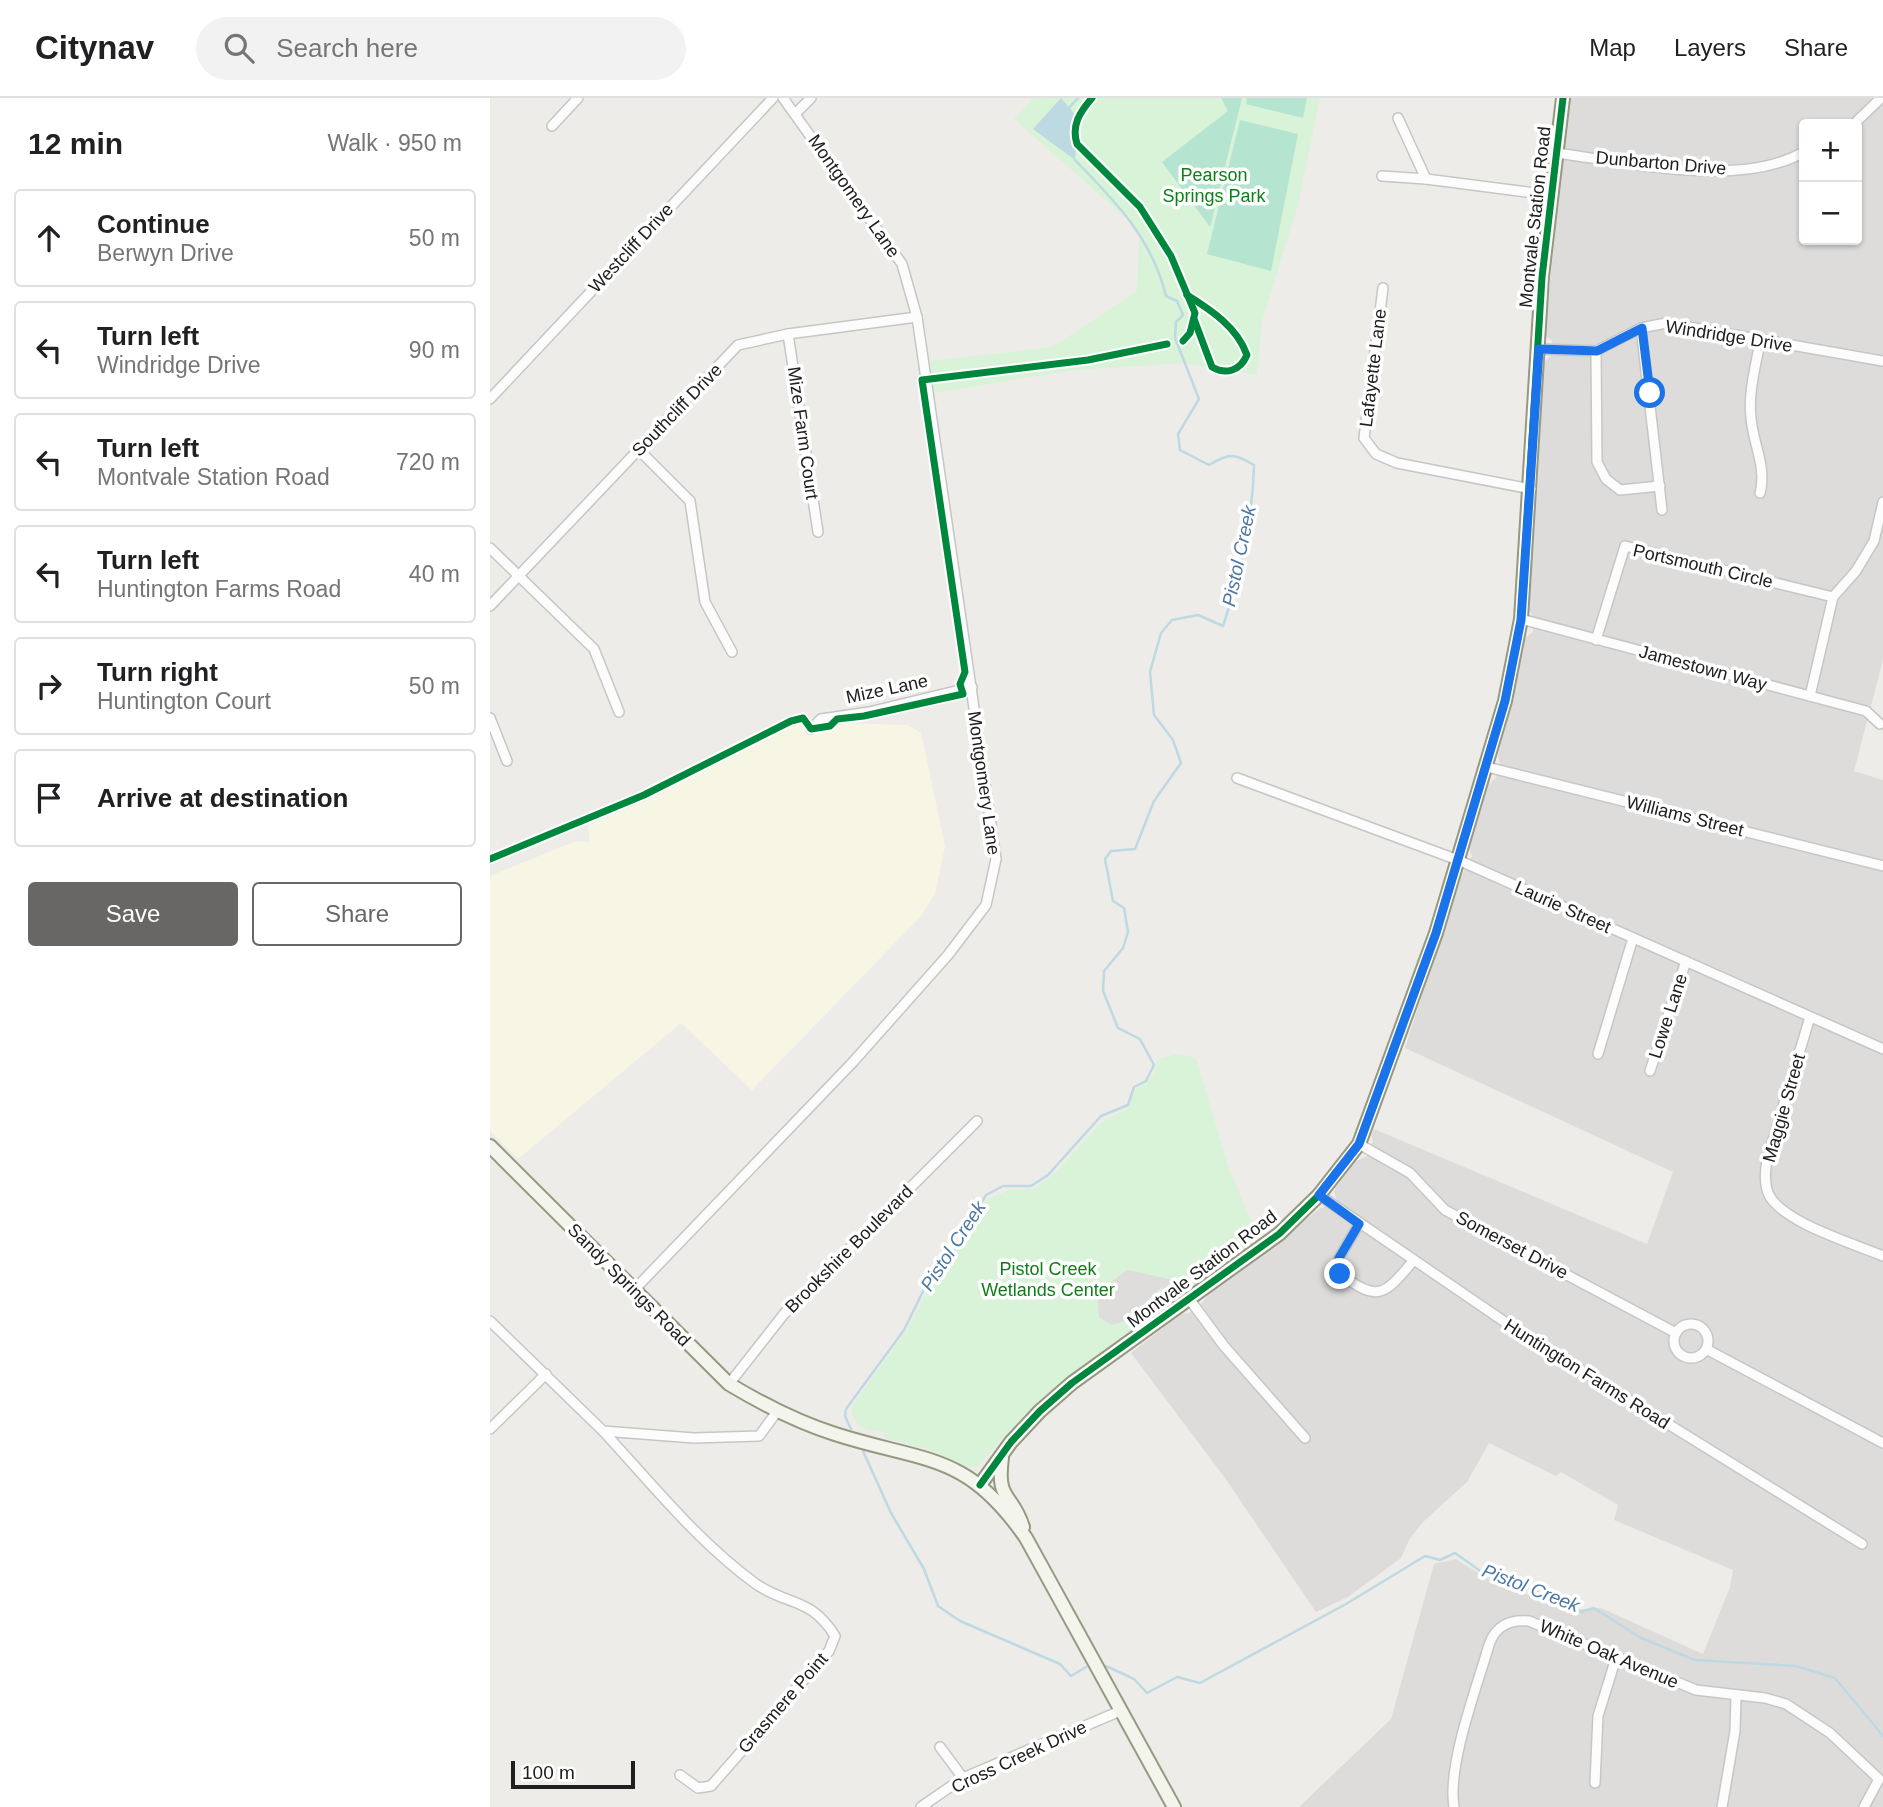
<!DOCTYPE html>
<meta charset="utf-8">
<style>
body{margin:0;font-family:Helvetica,sans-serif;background:#f2f2f2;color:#202124}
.controls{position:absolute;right:21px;top:21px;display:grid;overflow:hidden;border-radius:7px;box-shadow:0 2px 5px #0004}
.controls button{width:63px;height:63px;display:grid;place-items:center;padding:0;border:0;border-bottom:2px solid #e0e0e0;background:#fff;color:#202124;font:35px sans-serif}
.scale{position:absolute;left:21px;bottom:18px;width:124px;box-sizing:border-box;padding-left:7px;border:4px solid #202020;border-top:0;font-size:19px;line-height:24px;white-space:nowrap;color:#202020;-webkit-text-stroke:5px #fff;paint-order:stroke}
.stop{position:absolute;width:21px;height:21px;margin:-16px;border:5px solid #1a73e8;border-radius:50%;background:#fff}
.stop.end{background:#1a73e8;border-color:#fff;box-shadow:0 2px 7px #0008}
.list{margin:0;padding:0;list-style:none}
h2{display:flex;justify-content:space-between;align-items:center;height:91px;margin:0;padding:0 28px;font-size:30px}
h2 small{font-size:23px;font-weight:400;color:#757577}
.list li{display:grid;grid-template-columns:46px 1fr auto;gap:21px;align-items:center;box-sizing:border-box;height:98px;margin:0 14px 14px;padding:0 14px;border:2px solid #e0e0e0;border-radius:7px}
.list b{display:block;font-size:26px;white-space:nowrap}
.list p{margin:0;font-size:23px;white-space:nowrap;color:#757577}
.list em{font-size:23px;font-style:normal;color:#757577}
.actions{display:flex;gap:14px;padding:21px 28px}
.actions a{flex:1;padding:16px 0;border:2px solid #686766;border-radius:7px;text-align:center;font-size:24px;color:#686766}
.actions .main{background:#686766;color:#fff}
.icon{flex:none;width:38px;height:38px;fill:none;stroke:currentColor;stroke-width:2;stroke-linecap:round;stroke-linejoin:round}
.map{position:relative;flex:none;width:1393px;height:1709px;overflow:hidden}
header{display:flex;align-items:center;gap:42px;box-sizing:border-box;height:98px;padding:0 35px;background:#fff;border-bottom:2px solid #e0e0e0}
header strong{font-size:33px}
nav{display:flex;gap:38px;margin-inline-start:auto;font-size:24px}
.search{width:490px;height:63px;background:#f2f2f2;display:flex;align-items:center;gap:18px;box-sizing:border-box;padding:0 24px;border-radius:38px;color:#757577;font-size:26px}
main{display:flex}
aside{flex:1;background:#fff}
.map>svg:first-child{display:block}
.residential{fill:#dddcda;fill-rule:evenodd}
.education{fill:#f7f6e5}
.park{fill:#d8f3d8}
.pitch{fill:#b5e4d1}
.parking{fill:#dedddc}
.water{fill:#bdd9e1}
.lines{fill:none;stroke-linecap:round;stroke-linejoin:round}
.stream{stroke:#bdd9e1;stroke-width:2.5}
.street-casing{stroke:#c7c6c5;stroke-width:12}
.secondary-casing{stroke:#969880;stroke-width:16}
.street{stroke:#fcfcfc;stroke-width:9}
.secondary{stroke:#f3f4ec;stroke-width:12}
.cycleway-casing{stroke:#fff;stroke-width:11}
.cycleway{stroke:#00873e;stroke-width:7}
.route{stroke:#1a73e8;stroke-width:9}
.labels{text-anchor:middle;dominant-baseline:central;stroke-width:7;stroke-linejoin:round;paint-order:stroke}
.street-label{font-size:18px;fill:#202020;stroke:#fff}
.park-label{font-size:18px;fill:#0e7f18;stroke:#fff}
.water-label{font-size:19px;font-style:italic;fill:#4a78a7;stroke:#fff}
</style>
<header>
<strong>Citynav</strong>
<div class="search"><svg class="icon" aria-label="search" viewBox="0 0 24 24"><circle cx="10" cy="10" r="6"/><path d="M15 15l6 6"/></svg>Search here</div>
<nav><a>Map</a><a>Layers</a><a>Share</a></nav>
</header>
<main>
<aside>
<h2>12 min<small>Walk · 950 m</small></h2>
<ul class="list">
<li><svg class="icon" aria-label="ahead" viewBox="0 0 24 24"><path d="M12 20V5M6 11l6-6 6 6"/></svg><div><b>Continue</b><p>Berwyn Drive</p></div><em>50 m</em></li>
<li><svg class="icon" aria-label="left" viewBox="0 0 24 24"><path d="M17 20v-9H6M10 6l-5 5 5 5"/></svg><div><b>Turn left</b><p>Windridge Drive</p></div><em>90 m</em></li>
<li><svg class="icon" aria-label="left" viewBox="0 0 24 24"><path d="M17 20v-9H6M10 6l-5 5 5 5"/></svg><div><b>Turn left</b><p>Montvale Station Road</p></div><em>720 m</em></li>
<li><svg class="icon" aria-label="left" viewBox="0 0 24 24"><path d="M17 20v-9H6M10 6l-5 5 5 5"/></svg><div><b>Turn left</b><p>Huntington Farms Road</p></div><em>40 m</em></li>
<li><svg class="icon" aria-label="right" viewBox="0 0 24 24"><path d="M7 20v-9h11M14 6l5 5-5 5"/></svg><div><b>Turn right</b><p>Huntington Court</p></div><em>50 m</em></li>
<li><svg class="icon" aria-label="arrive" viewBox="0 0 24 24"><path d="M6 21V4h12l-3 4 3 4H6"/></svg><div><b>Arrive at destination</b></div></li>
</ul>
<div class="actions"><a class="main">Save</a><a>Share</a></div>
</aside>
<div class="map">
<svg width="1393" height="1709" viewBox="0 0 1393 1709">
<rect width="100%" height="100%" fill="#eeece9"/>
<!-- residential -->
<path class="residential" d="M 1080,0 L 1393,0 L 1393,562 L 1364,673 L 1393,682 L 1393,1709 L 809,1709 L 901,1621 L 944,1466 L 966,1461 L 996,1480 L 1076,1512 L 1111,1510 L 1213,1556 L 1240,1489 L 1243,1472 L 1124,1422 L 1128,1407 L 1071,1374 L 1066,1378 L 999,1345 L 977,1384 L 932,1425 L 919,1442 L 911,1460 L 858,1499 L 826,1514 L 735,1380 L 641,1255 L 691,1216 L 699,1215 L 713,1204 L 719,1196 L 829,1111 L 847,1103 L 844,1093 L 864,1064 L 877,1058 L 883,1044 L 881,1037 L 884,1031 L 1157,1146 L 1183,1074 L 915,950 L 969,782 L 982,758 L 979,750 L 998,687 L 1006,680 L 1010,666 L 1008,657 L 1035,540 L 1043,534 L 1044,519 L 1039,513 L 1054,264 L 1061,258 L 1062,243 L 1056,238 L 1058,202 ZM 1314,26 L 1367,26 L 1367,142 L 1314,142 Z"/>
<!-- education -->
<path class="education" d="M 335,616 L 347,625 L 418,627 L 431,635 L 455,748 L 445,796 L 431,818 L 262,992 L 191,925 L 28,1061 L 0,1033 L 0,778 L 86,743 L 100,744 L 98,727 L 161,701 L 289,631 Z"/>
<!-- park -->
<g class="park">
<path d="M 543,0 L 830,0 L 807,111 L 772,223 L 767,277 L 695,265 L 585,272 L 444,295 L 440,263 L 562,249 L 647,193 L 649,132 L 524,21 Z"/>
<path d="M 687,956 L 706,960 L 739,1071 L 769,1141 L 555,1297 L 486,1369 L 477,1369 L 437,1351 L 395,1340 L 392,1334 C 375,1332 361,1328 362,1308 L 418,1231 L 448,1172 L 459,1168 L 496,1102 L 519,1092 L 544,1091 L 564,1076 L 614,1022 L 638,1011 L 646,991 C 661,983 665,977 668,961 Z"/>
</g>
<!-- pitch -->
<g class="pitch">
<path d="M 731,0 L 752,0 L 720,129 L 672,64 L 738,13 Z"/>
<path d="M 757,0 L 817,0 L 813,20 L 756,6 Z"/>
<path d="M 750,22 L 808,36 L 781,173 L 717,156 Z"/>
</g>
<!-- parking -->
<path class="parking" d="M 637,1172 L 679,1181 L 692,1188 L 684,1194 L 672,1189 L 656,1204 L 659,1209 L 644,1221 L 621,1227 L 609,1219 L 607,1195 Z"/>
<!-- water -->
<path class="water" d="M 571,0 L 588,20 L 585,62 L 543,31 Z"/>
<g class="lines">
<!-- stream -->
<g class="stream">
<path d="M 578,11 L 588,0"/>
<path d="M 361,1331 L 355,1318 L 356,1311 L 414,1232 L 446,1167 L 456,1166 L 496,1097 L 513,1088 L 541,1088 L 558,1077 L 611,1018 L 638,1007 L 644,989 L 656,983 L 664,967 L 650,941 L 628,930 L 613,893 L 614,873 L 633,850 L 638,834 L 634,810 L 623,803 L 615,761 L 621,753 L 645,751 L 664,703 L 691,665 L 683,642 L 664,617 L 660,574 L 671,535 L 682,522 L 708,517 L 733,528 C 750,476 763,422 764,367 C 744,355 739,355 719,367 L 690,352 L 688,336 L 709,301 L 685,240 L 686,224 L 693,217 L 687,203 L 676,198 C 662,140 625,103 585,62"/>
<path d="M 373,1353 L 401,1415 L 434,1471 L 448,1508 L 470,1523 L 570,1566 L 581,1578 L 596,1569"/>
<path d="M 616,1568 L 644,1581 L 657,1595 L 687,1579 L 710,1585 L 856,1506 L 935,1458 L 950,1462 L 965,1455 L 996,1477 L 1053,1496 L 1091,1514 L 1104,1510 L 1151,1540 L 1205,1562 L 1306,1568 L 1345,1580 L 1393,1638"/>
</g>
<defs>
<g id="street">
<path d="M 305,16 L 321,0"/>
<path d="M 1364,26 L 1391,0"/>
<path d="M 62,28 L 88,0"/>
<path d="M 1066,55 C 1138,64 1249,91 1314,54"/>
<path d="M 892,78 L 936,81 L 908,20"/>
<path d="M 936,81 L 1060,97"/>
<path d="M 893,190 L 874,340 L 886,356 L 907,365 L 1041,391"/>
<path d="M 1151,230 L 1172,412"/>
<path d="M 298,236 L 328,434"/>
<path d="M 1270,243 C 1266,268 1258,294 1261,320 C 1263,346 1277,369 1270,395"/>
<path d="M 1049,251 L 1106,253 L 1151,230 L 1176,225 L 1393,263"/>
<path d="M 1106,253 L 1107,364 L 1116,381 L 1130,392 L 1170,388"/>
<path d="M 0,301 L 283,0"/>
<path d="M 149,352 L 200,403 L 215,504 L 242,554"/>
<path d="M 0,450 L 104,551 L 129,614"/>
<path d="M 0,508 L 248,247 L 298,236 L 427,219"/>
<path d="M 1031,521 L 1376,613 L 1390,626"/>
<path d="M 1106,542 L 1135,448 L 1343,499"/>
<path d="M 1320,598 L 1343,499 L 1366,473 L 1384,443 L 1393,404"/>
<path d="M 0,620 L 17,663"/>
<path d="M 321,631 L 331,621 L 379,614 L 482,589"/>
<path d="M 997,669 L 1393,768"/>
<path d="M 747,680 L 968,762 L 1393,951"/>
<path d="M 1320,919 L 1277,1062 C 1275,1073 1274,1084 1278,1095 C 1290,1124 1365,1146 1393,1158"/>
<path d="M 1108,956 L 1143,840"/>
<path d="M 1160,973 L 1196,863"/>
<path d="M 869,1046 L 920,1075 L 955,1112 L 1186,1235"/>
<path d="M 829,1097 L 1031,1235 L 1372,1446"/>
<path d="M 869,1126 L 849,1160 L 850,1176 C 888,1204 894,1198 923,1163"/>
<path d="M 144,1192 L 363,964 L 458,857 L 496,807 L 506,761 L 427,219 L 412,166 L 293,0"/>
<path d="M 700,1202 L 734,1248 L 815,1340"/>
<path d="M 0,1223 L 113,1333 L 204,1340 L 269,1338 L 286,1315"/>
<circle cx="1201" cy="1243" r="17"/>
<path d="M 1216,1251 L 1393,1345"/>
<path d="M 239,1286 L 294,1216 L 487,1023"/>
<path d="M 0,1331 L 56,1276"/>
<path d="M 113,1333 C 161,1385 208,1444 266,1486 C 298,1508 321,1499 345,1538 L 339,1553 L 221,1688 L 208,1690 L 190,1677"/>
<path d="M 450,1649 L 473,1680"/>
<path d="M 1105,1685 L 1108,1618 L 1126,1560"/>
<path d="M 431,1709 L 473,1680 L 630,1613"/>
<path d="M 964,1709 C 957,1667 987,1589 999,1547 C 1005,1528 1020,1521 1039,1523 L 1206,1592 L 1275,1600 L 1296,1606 L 1340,1635 L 1389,1681 L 1374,1709"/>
<path d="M 1232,1709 L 1245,1633 L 1246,1599"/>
</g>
<g id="secondary">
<path d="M 0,1048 L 239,1286 C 274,1307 307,1324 345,1336 C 435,1365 476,1353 536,1440 L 684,1709"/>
<path d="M 512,1360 C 506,1404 522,1394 533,1429"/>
<path d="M 490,1387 L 521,1344 L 550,1313 L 582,1285 L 789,1136 L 829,1097 L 869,1046 L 946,835 L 1015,603 L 1031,521 L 1052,179 L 1073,0"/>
</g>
</defs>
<!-- street casing -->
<use href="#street" class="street-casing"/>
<!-- secondary casing -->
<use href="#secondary" class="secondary-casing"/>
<!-- street -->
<use href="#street" class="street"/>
<!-- secondary -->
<use href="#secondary" class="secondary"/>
<defs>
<g id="cycleway">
<path d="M 602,0 C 590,14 581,27 587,46 L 650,109 L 681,158 L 705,215 L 700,235 L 693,243"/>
<path d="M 697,197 C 721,212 747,229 757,257 C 750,273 736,277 722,269 L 704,221"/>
<path d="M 0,761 L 154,697 L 301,623 L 313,620 L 321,631 L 340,628 L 347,621 L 374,618 L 473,596 L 470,586 L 475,574 L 432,282 L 598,262 L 677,246"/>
<path d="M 490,1387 L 521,1344 L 550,1313 L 582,1285 L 789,1136 L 829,1097 L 869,1046 L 946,835 L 1015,603 L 1031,521 L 1052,179 L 1073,0"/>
</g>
</defs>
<!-- cycleway casing -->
<use href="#cycleway" class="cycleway-casing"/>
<!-- cycleway -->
<use href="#cycleway" class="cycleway"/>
</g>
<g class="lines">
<!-- route -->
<path class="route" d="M 850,1176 L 849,1160 L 869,1126 L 829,1097 L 869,1046 L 946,835 L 1015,603 L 1031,522 L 1049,251 L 1107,253 L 1152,230 L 1160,295"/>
</g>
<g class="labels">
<!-- street labels -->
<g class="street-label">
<text transform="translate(1171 65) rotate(5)">Dunbarton Drive</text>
<text transform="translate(364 98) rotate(55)">Montgomery Lane</text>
<text transform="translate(1045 119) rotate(-84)">Montvale Station Road</text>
<text transform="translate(141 150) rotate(-47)">Westcliff Drive</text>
<text transform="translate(1239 238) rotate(9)">Windridge Drive</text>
<text transform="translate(883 270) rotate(-83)">Lafayette Lane</text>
<text transform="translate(187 312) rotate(-46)">Southcliff Drive</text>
<text transform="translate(313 335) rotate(82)">Mize Farm Court</text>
<text transform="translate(1213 468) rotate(13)">Portsmouth Circle</text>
<text transform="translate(1213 570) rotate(15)">Jamestown Way</text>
<text transform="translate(397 591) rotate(-12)">Mize Lane</text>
<text transform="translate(494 685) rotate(82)">Montgomery Lane</text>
<text transform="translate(1195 718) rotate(14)">Williams Street</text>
<text transform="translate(1073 809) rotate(24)">Laurie Street</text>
<text transform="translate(1178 918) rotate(-72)">Lowe Lane</text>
<text transform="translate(1294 1010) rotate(-74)">Maggie Street</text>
<text transform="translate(1022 1147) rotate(28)">Somerset Drive</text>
<text transform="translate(359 1151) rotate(-45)">Brookshire Boulevard</text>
<text transform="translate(712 1171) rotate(-37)">Montvale Station Road</text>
<text transform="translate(139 1187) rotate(45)">Sandy Springs Road</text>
<text transform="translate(1097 1276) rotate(32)">Huntington Farms Road</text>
<text transform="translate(1119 1556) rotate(23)">White Oak Avenue</text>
<text transform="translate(293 1605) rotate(-49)">Grasmere Point</text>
<text transform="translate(529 1659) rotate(-25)">Cross Creek Drive</text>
</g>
<!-- park labels -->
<g class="park-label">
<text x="724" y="77">Pearson<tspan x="724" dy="21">Springs Park</tspan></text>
<text x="558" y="1171">Pistol Creek<tspan x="558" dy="21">Wetlands Center</tspan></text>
</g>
<!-- water labels -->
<g class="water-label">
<text transform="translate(749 458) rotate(-78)">Pistol Creek</text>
<text transform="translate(463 1148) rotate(-57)">Pistol Creek</text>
<text transform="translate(1041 1490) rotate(21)">Pistol Creek</text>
</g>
</g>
</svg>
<div class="controls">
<button>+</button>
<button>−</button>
</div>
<div class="scale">100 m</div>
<div class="stop" style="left:1160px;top:295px"></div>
<div class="stop end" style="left:850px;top:1176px"></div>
</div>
</main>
